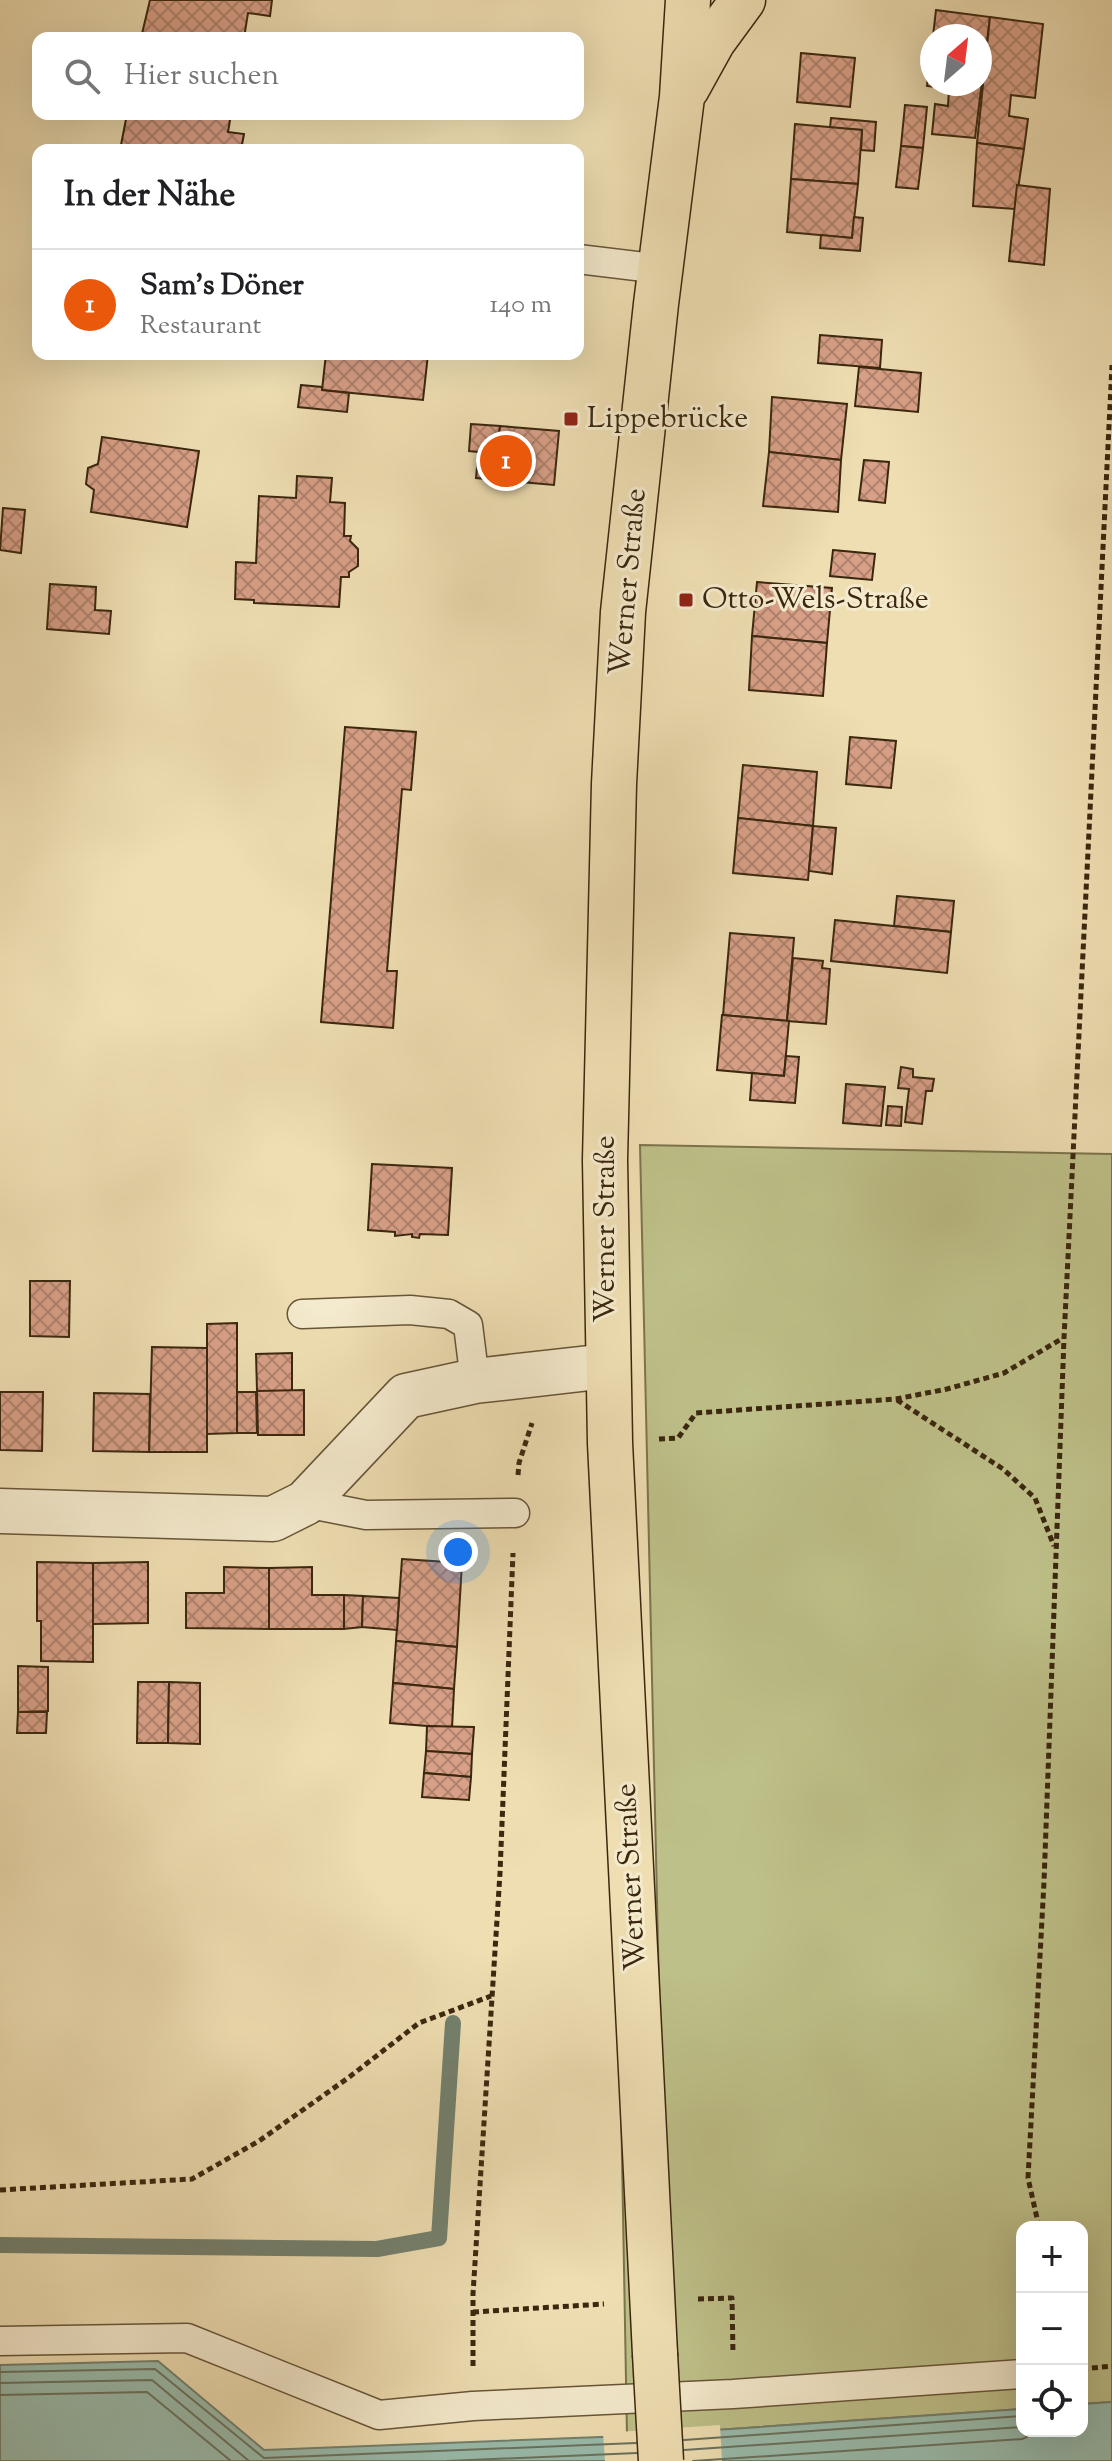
<!DOCTYPE html>
<html lang="de">
<meta charset="utf-8">
<style>
body{margin:0;font-family:"Sorts Mill Goudy",serif;background:#f2f2f2;color:#202124}
.controls{position:absolute;right:24px;bottom:24px;display:grid;overflow:hidden;border-radius:16px;box-shadow:0 8px 32px #0002}
.controls button{width:72px;height:72px;display:grid;place-items:center;padding:0;border:0;border-bottom:2px solid #e0e0e0;background:#fff;color:#202124;font:40px sans-serif}
.compass{position:absolute;left:920px;top:24px;width:72px;height:72px;border-radius:50%;background:#fff;box-shadow:0 8px 32px #0002;rotate:28deg}
.you{position:absolute;left:458px;top:1552px;width:28px;height:28px;margin:-20px;border:6px solid #fff;border-radius:50%;background:#1a73e8;box-shadow:0 0 0 12px #1a73e833}
.badge{display:grid;place-items:center;width:52px;height:52px;border-radius:50%;background:#ea580c;color:#fff;font-size:26px;font-weight:700}
.pin{position:absolute;translate:-50% -50%;border:4px solid #fff;box-shadow:0 2px 8px #0006}
.list{margin:0;padding:0;list-style:none}
h2{display:flex;justify-content:space-between;align-items:center;height:104px;margin:0;padding:0 32px;font-size:34px}
h2 small{font-size:26px;font-weight:400;color:#757577}
.list li{display:grid;grid-template-columns:52px 1fr auto;gap:24px;align-items:center;box-sizing:border-box;height:112px;padding:0 32px;border-top:2px solid #e0e0e0}
.list b{display:block;font-size:30px;white-space:nowrap}
.list p{margin:0;font-size:26px;white-space:nowrap;color:#757577}
.list em{font-size:26px;font-style:normal;color:#757577}
.icon{flex:none;width:44px;height:44px;fill:none;stroke:currentColor;stroke-width:2;stroke-linecap:round;stroke-linejoin:round}
.map{position:relative;flex:none;width:1112px;height:2461px;overflow:hidden}
.search{position:absolute;background:#fff;box-shadow:0 8px 32px #0002;left:32px;top:32px;width:552px;height:88px;display:flex;align-items:center;gap:20px;box-sizing:border-box;padding:0 28px;border-radius:16px;color:#757577;font-size:30px}
.panel{position:absolute;background:#fff;box-shadow:0 8px 32px #0002;left:32px;top:144px;width:552px;height:216px;border-radius:16px}
.map>svg:first-child{display:block}
.green{fill:#bec089;stroke:#7c744c;stroke-width:2}
.water{fill:#99bcad;stroke:#73806e;stroke-width:2}
.pier{fill:#eedeb2}
.lines{fill:none;stroke-linecap:round;stroke-linejoin:round}
.shore{stroke:#6a725e;stroke-width:2}
.stream{stroke:#73806e;stroke-width:16}
.building{fill:url(#building-cross-hatch);stroke:#3b270f;stroke-width:2}
.service-casing{stroke:#685538;stroke-width:31}
.minor-casing{stroke:#685538;stroke-width:47}
.primary-casing{stroke:#3b270f;stroke-width:47}
.path{stroke:#3b270f;stroke-width:5;stroke-dasharray:6 4;stroke-linecap:butt}
.service{stroke:#f4eacd;stroke-width:28}
.minor{stroke:#f4eacd;stroke-width:44}
.primary{stroke:#eedeb2;stroke-width:44}
.primary-bridge-casing{stroke:#3b270f;stroke-width:47;stroke-linecap:butt}
.primary-bridge{stroke:#eedeb2;stroke-width:44}
.poi-dot{fill:#8f2418;stroke:#f4eacd;stroke-width:3}
.labels{text-anchor:middle;dominant-baseline:central;stroke-width:6;stroke-linejoin:round;paint-order:stroke}
.poi-label{font-size:30px;fill:#3b270f;stroke:#f4eacd;text-anchor:start}
.street-label{font-size:30px;fill:#3b270f;stroke:#f4eacd}
</style>
<div class="map">
<svg width="1112" height="2461" viewBox="0 0 1112 2461">
<defs>
<pattern id="building-cross-hatch" width="8" height="8" patternUnits="userSpaceOnUse" patternTransform="scale(2)"><rect width="8" height="8" fill="#d8a087"/><path d="M0 0l8 8M0 8l8-8" fill="none" stroke="#b0826d"/></pattern>
</defs>
<rect width="100%" height="100%" fill="#eedeb2"/>
<filter id="stains"><feTurbulence type="fractalNoise" baseFrequency=".0025" numOctaves="4"/><feColorMatrix values="0 0 0 0 .2 0 0 0 0 .09 0 0 0 0 .02 0 0 0 .5 -.17"/></filter>
<radialGradient id="worn" r=".72"><stop offset=".6" stop-color="#630" stop-opacity="0"/><stop offset="1" stop-color="#630" stop-opacity=".3"/></radialGradient>
<!-- green -->
<path class="green" d="M 640,1145 L 1112,1154 L 1112,2402 L 1082,2404 L 1082,2227 L 1022,2227 L 1022,2409 L 627,2436 L 619,1989 L 659,1989 Z"/>
<!-- water -->
<path class="water" d="M 158,2361 L 264,2450 L 627,2436 L 1022,2409 L 1022,2431 L 1082,2431 L 1082,2404 L 1112,2402 L 1112,2461 L 0,2461 L 0,2365 Z"/>
<!-- pier -->
<path class="pier" d="M 720,2425 L 722,2461 L 605,2461 L 603,2433 Z"/>
<g class="lines">
<!-- shore -->
<g class="shore">
<path d="M 0,2372 L 155,2369 L 264,2458 L 636,2443"/>
<path d="M 0,2383 L 152,2380 L 249,2461"/>
<path d="M 0,2395 L 147,2392 L 231,2461"/>
<path d="M 684,2440 L 1022,2416"/>
<path d="M 684,2450 L 1022,2427"/>
<path d="M 447,2461 L 637,2453"/>
<path d="M 693,2461 L 1022,2439 L 1041,2431"/>
</g>
<!-- stream -->
<path class="stream" d="M 0,2245 L 377,2249 L 439,2238 L 453,2023"/>
</g>
<!-- building -->
<g class="building">
<path d="M 150,0 L 272,0 L 270,16 L 248,13 L 244,38 L 141,38 Z"/>
<path d="M 936,10 L 990,17 L 975,138 L 932,134 L 935,104 L 948,106 L 949,89 L 927,86 L 932,43 L 932,84 L 980,84 L 980,36 L 933,36 Z"/>
<path d="M 990,17 L 1043,24 L 1035,98 L 1011,95 L 1009,116 L 1028,119 L 1024,149 L 977,143 Z"/>
<path d="M 801,53 L 855,58 L 850,107 L 797,102 Z"/>
<path d="M 905,105 L 927,107 L 923,148 L 901,146 Z"/>
<path d="M 127,114 L 231,114 L 228,132 L 244,134 L 241,150 L 120,150 Z"/>
<path d="M 831,118 L 876,122 L 874,151 L 861,150 L 862,130 L 830,128 Z"/>
<path d="M 795,124 L 862,130 L 858,184 L 791,179 Z"/>
<path d="M 977,143 L 1024,149 L 1015,209 L 973,206 Z"/>
<path d="M 901,146 L 923,148 L 918,189 L 896,187 Z"/>
<path d="M 791,179 L 858,184 L 852,238 L 787,232 Z"/>
<path d="M 1017,185 L 1050,189 L 1044,265 L 1009,261 Z"/>
<path d="M 854,217 L 863,218 L 860,251 L 820,248 L 821,235 L 852,238 Z"/>
<path d="M 820,335 L 882,340 L 880,368 L 818,363 Z"/>
<path d="M 326,354 L 428,354 L 423,400 L 322,390 Z"/>
<path d="M 859,367 L 921,373 L 918,412 L 855,406 Z"/>
<path d="M 301,385 L 322,387 L 322,390 L 349,393 L 347,412 L 298,407 Z"/>
<path d="M 772,397 L 847,404 L 841,460 L 769,452 Z"/>
<path d="M 471,424 L 500,426 L 497,458 L 478,457 L 478,452 L 469,451 Z"/>
<path d="M 500,426 L 559,431 L 554,485 L 476,478 L 478,457 L 497,458 Z"/>
<path d="M 102,437 L 199,451 L 187,527 L 91,512 L 94,490 L 86,484 L 88,468 L 98,464 Z"/>
<path d="M 769,452 L 841,460 L 838,512 L 763,506 Z"/>
<path d="M 864,460 L 889,462 L 885,503 L 859,500 Z"/>
<path d="M 297,476 L 332,478 L 330,502 L 345,503 L 344,536 L 351,536 L 350,541 L 358,549 L 358,566 L 349,572 L 349,577 L 341,577 L 339,607 L 254,603 L 254,600 L 235,599 L 236,562 L 256,563 L 259,496 L 296,498 Z"/>
<path d="M 3,508 L 25,510 L 21,553 L 0,550 Z"/>
<path d="M 833,550 L 875,554 L 872,580 L 830,576 Z"/>
<path d="M 757,582 L 832,588 L 827,643 L 752,636 Z"/>
<path d="M 50,584 L 96,587 L 95,610 L 111,611 L 109,634 L 47,629 Z"/>
<path d="M 752,636 L 827,643 L 823,696 L 749,690 Z"/>
<path d="M 345,727 L 416,732 L 411,790 L 402,789 L 387,971 L 397,971 L 393,1028 L 321,1022 Z"/>
<path d="M 850,737 L 896,741 L 891,788 L 846,784 Z"/>
<path d="M 743,765 L 817,772 L 813,826 L 738,818 Z"/>
<path d="M 738,818 L 813,826 L 808,880 L 733,873 Z"/>
<path d="M 813,826 L 836,828 L 832,874 L 809,871 Z"/>
<path d="M 897,896 L 954,901 L 951,932 L 894,926 Z"/>
<path d="M 835,920 L 951,932 L 947,973 L 831,961 Z"/>
<path d="M 730,933 L 794,938 L 787,1021 L 723,1015 Z"/>
<path d="M 793,958 L 823,961 L 822,968 L 830,969 L 826,1024 L 787,1021 Z"/>
<path d="M 722,1015 L 789,1021 L 784,1076 L 717,1070 Z"/>
<path d="M 786,1056 L 799,1057 L 795,1103 L 750,1100 L 752,1073 L 784,1076 Z"/>
<path d="M 901,1067 L 913,1069 L 913,1077 L 934,1079 L 932,1091 L 926,1091 L 922,1124 L 905,1122 L 909,1089 L 898,1088 Z"/>
<path d="M 846,1084 L 885,1087 L 881,1126 L 843,1123 Z"/>
<path d="M 888,1106 L 902,1107 L 901,1126 L 886,1125 Z"/>
<path d="M 372,1164 L 452,1168 L 448,1235 L 420,1234 L 419,1238 L 412,1237 L 412,1234 L 395,1236 L 395,1232 L 368,1230 Z"/>
<path d="M 30,1281 L 70,1281 L 69,1337 L 30,1336 Z"/>
<path d="M 237,1323 L 237,1433 L 207,1434 L 207,1324 Z"/>
<path d="M 152,1347 L 207,1348 L 207,1452 L 149,1452 Z"/>
<path d="M 292,1353 L 292,1391 L 257,1391 L 256,1354 Z"/>
<path d="M 304,1390 L 304,1435 L 258,1435 L 257,1391 Z"/>
<path d="M 0,1392 L 43,1392 L 42,1451 L 0,1450 Z"/>
<path d="M 237,1392 L 256,1392 L 257,1433 L 237,1433 Z"/>
<path d="M 94,1393 L 150,1394 L 149,1452 L 93,1451 Z"/>
<path d="M 402,1559 L 462,1563 L 457,1647 L 396,1641 Z"/>
<path d="M 37,1562 L 93,1563 L 93,1662 L 41,1661 L 41,1621 L 37,1621 Z"/>
<path d="M 148,1562 L 148,1623 L 93,1624 L 93,1563 Z"/>
<path d="M 224,1567 L 269,1568 L 269,1629 L 186,1628 L 186,1593 L 224,1593 Z"/>
<path d="M 312,1567 L 312,1595 L 344,1595 L 344,1629 L 269,1629 L 269,1568 Z"/>
<path d="M 344,1595 L 363,1596 L 362,1627 L 344,1629 Z"/>
<path d="M 363,1596 L 399,1598 L 397,1630 L 362,1627 Z"/>
<path d="M 396,1641 L 457,1647 L 454,1689 L 393,1683 Z"/>
<path d="M 18,1666 L 48,1667 L 48,1711 L 18,1712 Z"/>
<path d="M 138,1682 L 169,1682 L 168,1743 L 137,1743 Z"/>
<path d="M 169,1682 L 200,1683 L 200,1744 L 168,1743 Z"/>
<path d="M 393,1683 L 454,1689 L 452,1728 L 390,1723 Z"/>
<path d="M 18,1712 L 47,1712 L 46,1733 L 17,1733 Z"/>
<path d="M 427,1726 L 474,1727 L 472,1754 L 426,1751 Z"/>
<path d="M 426,1751 L 472,1754 L 471,1777 L 424,1773 Z"/>
<path d="M 424,1773 L 471,1777 L 469,1800 L 422,1797 Z"/>
</g>
<g class="lines">
<defs>
<g id="service">
<path d="M 578,259 L 661,269"/>
<path d="M 302,1314 L 410,1310 L 449,1314 L 468,1325 L 475,1381"/>
<path d="M 305,1503 L 366,1515 L 515,1513"/>
<path d="M 0,2341 L 187,2338 L 379,2415 L 473,2406 L 733,2394 L 1022,2374"/>
</g>
<path id="minor" d="M 0,1511 L 273,1519 L 305,1503 L 406,1396 L 475,1381 L 607,1366"/>
<g id="primary">
<path d="M 687,88 L 713,41 L 743,0"/>
<path d="M 655,2354 L 610,1443 L 605,1160 L 614,784 L 623,612 L 656,304 L 682,97 L 688,0"/>
</g>
</defs>
<!-- service casing -->
<use href="#service" class="service-casing"/>
<!-- minor casing -->
<use href="#minor" class="minor-casing"/>
<!-- primary casing -->
<use href="#primary" class="primary-casing"/>
<!-- path -->
<g class="path">
<path d="M 897,1400 L 1003,1469 L 1035,1498 L 1054,1546"/>
<path d="M 659,1439 L 678,1438 L 696,1413 L 896,1399 L 947,1389 L 1004,1373 L 1063,1338"/>
<path d="M 518,1475 L 519,1463 L 532,1423"/>
<path d="M 0,2190 L 192,2179 L 259,2141 L 348,2078 L 419,2023 L 491,1996"/>
<path d="M 1039,2227 L 1028,2178 L 1044,1882 L 1064,1338 L 1112,365"/>
<path d="M 698,2299 L 732,2298 L 733,2354"/>
<path d="M 473,2312 L 604,2304"/>
<path d="M 473,2366 L 473,2294 L 500,1873 L 513,1553"/>
<path d="M 1082,2369 L 1112,2366"/>
</g>
<!-- service -->
<use href="#service" class="service"/>
<!-- minor -->
<use href="#minor" class="minor"/>
<!-- primary -->
<use href="#primary" class="primary"/>
<defs>
<path id="primary-bridge" d="M 655,2354 L 661,2461"/>
</defs>
<!-- primary-bridge casing -->
<use href="#primary-bridge" class="primary-bridge-casing"/>
<!-- primary-bridge -->
<use href="#primary-bridge" class="primary-bridge"/>
</g>
<!-- markers -->
<g class="poi-dot">
<rect x="563" y="411" width="16" height="16" rx="4"/>
<rect x="678" y="592" width="16" height="16" rx="4"/>
</g>
<g class="labels">
<!-- poi labels -->
<g class="poi-label">
<text x="587" y="419">Lippebrücke</text>
<text x="702" y="600">Otto-Wels-Straße</text>
</g>
<!-- street labels -->
<g class="street-label">
<text transform="translate(629 582) rotate(-85)">Werner Straße</text>
<text transform="translate(606 1229) rotate(-90)">Werner Straße</text>
<text transform="translate(632 1877) rotate(-93)">Werner Straße</text>
</g>
</g>
<rect width="100%" height="100%" filter="url(#stains)"/>
<rect width="100%" height="100%" fill="url(#worn)"/>
</svg>
<div class="controls">
<button>+</button>
<button>−</button>
<button><svg class="icon" aria-label="locate" viewBox="0 0 24 24"><circle cx="12" cy="12" r="6"/><path d="M12 2v4M12 18v4M2 12h4M18 12h4"/></svg></button>
</div>
<svg class="compass" viewBox="-18 -18 36 36"><path d="M0-13l5 13h-10z" fill="#e53935"/><path d="M0 13l5-13h-10z" fill="#757577"/></svg>
<div class="you"></div>
<div class="pin badge" style="left:506px;top:461px">1</div>
<div class="search"><svg class="icon" aria-label="search" viewBox="0 0 24 24"><circle cx="10" cy="10" r="6"/><path d="M15 15l6 6"/></svg>Hier suchen</div>
<section class="panel">
<h2>In der Nähe<small></small></h2>
<ul class="list">
<li><span class="badge">1</span><div><b>Sam's Döner</b><p>Restaurant</p></div><em>140 m</em></li>
</ul>
</section>
</div>
